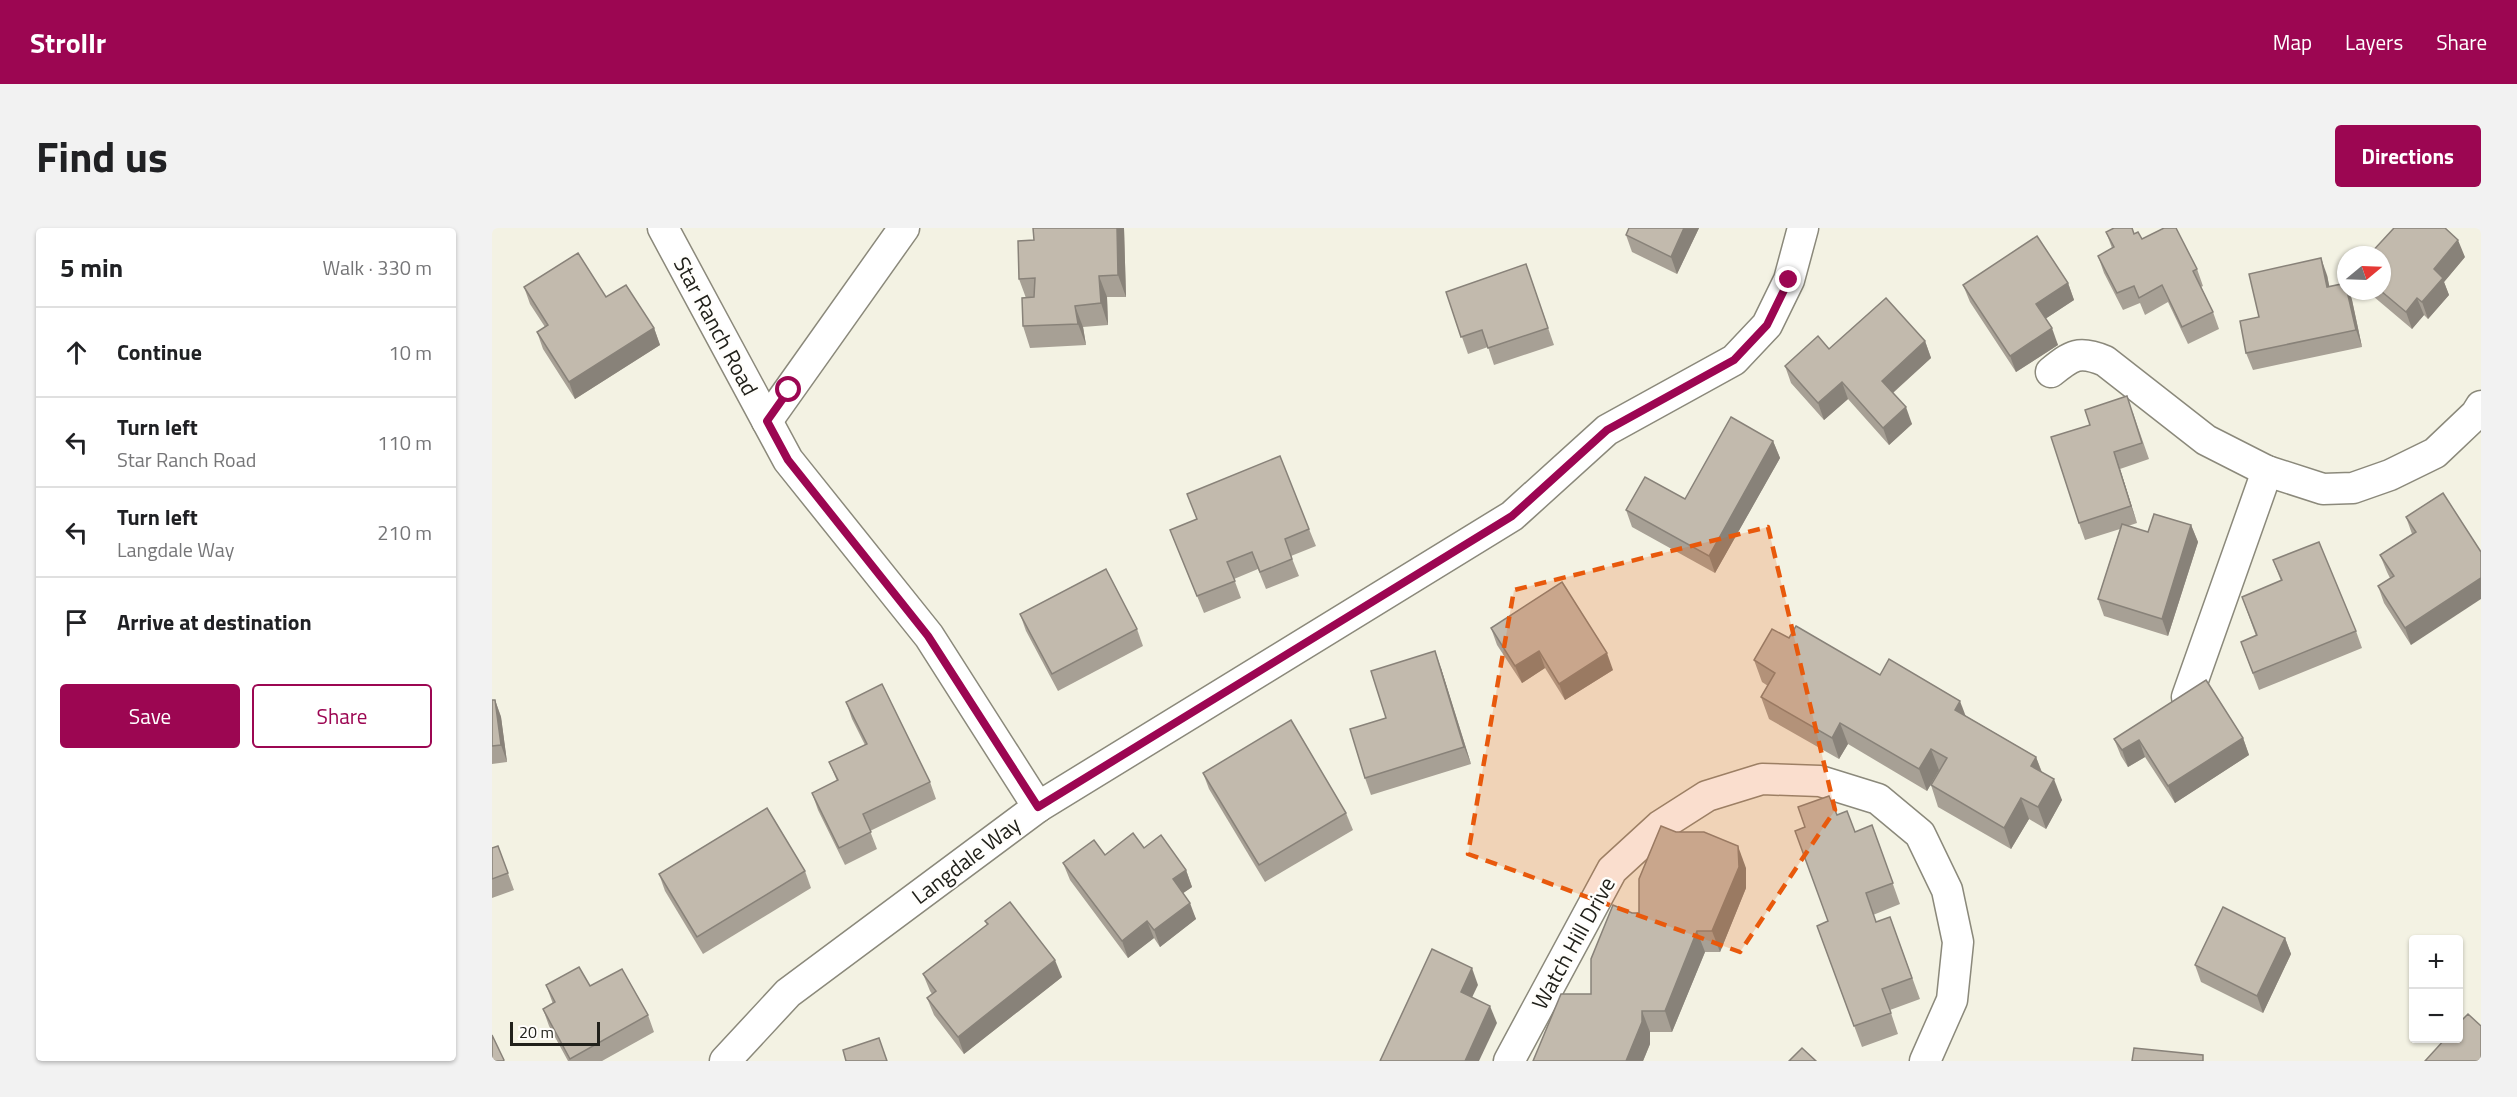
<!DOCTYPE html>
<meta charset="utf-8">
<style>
body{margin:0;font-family:"Titillium Web",sans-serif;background:#f2f2f2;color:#202124}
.controls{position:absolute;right:18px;bottom:18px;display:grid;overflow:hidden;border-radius:6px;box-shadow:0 2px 4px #0004}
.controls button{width:54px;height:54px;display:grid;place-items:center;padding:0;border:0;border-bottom:2px solid #e0e0e0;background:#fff;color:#202124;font:30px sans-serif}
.compass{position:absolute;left:1845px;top:18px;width:54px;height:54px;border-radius:50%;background:#fff;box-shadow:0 2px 4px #0004;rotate:71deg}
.scale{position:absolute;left:18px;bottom:15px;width:90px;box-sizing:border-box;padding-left:6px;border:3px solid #21211b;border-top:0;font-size:16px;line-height:21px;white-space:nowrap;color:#21211b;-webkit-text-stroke:4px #fffefb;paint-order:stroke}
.stop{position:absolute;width:18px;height:18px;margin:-14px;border:4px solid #9c0652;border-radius:50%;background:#fff}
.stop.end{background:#9c0652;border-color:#fff;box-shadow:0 2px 6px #0008}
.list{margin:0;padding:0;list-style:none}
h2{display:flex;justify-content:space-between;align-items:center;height:78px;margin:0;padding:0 24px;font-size:26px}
h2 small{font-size:20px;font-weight:400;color:#757577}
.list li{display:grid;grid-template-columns:39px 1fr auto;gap:18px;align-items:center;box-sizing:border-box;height:90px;padding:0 24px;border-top:2px solid #e0e0e0}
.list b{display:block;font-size:22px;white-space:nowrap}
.list p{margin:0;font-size:20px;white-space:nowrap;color:#757577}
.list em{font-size:20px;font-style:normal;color:#757577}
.actions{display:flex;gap:12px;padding:18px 24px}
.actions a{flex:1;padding:14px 0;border:2px solid #9c0652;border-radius:6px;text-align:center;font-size:21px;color:#9c0652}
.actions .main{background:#9c0652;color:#fff}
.icon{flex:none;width:33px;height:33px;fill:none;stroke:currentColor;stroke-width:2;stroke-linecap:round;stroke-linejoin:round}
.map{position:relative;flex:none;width:1989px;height:833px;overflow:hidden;border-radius:6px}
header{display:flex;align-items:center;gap:36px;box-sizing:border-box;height:84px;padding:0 30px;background:#9c0652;color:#fff}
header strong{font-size:28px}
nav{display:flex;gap:33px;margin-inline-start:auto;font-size:21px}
.intro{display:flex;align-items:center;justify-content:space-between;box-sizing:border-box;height:144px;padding:0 36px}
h1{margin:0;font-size:42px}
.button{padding:15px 27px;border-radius:6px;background:#9c0652;color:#fff;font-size:21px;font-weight:700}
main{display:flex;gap:36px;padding:0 36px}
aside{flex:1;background:#fff;border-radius:6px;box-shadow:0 2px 4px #0004}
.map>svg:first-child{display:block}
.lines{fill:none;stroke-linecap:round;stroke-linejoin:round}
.minor-casing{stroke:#8b897b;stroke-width:33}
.minor{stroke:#fff;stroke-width:30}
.wall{fill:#a7a095}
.shaded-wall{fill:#888279}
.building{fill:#c2baad;stroke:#888279;stroke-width:1.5}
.route{stroke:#9c0652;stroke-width:8}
.marked{fill:#e8590c;fill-opacity:0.2;stroke:#e8590c;stroke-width:4.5;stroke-dasharray:12 8;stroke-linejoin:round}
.labels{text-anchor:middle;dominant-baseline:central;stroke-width:5;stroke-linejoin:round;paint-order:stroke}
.street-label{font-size:22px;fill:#21211b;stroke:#fffefb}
</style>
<header>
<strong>Strollr</strong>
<nav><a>Map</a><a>Layers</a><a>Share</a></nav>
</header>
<div class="intro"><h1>Find us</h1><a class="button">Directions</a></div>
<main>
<aside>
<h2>5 min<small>Walk · 330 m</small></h2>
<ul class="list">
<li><svg class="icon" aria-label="ahead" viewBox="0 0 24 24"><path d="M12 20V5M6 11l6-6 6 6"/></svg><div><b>Continue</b></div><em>10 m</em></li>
<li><svg class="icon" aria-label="left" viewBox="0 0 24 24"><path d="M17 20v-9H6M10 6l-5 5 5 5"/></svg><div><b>Turn left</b><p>Star Ranch Road</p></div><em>110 m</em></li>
<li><svg class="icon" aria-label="left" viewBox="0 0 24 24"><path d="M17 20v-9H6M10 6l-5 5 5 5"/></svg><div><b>Turn left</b><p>Langdale Way</p></div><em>210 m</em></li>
<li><svg class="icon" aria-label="arrive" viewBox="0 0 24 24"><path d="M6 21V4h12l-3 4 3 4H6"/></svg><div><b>Arrive at destination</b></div></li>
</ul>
<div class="actions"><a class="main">Save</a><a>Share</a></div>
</aside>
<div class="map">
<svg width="1989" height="833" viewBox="0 0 1989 833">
<rect width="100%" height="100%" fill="#f3f2e3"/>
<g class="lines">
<defs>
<g id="minor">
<path d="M 171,0 L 296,232 L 437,408 L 546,579"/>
<path d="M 1559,144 C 1580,127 1587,122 1613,133 L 1714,212 L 1775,243 L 1831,261 L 1861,260 L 1898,247 L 1943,225 L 1984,186 L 1989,178"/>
<path d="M 275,193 L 412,0"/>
<path d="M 1695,469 L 1775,243"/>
<path d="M 233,833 L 296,765 L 546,579 L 1020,288 L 1115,202 L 1242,132 L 1275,97 L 1297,52 L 1311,0"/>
<path d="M 1017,833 L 1120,642 L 1168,598 L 1215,568 L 1270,551 L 1328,553 L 1386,571 L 1428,606 L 1455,662 L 1466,714 L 1460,772 L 1433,833"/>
</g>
</defs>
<!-- minor casing -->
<use href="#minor" class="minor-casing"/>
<!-- minor -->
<use href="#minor" class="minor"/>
</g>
<!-- wall -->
<g class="wall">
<path d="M 541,0 L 632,0 L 634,69 L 615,69 L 616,97 L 591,99 L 594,117 L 538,120 L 531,98 L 534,70 L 527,51 L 542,12 Z"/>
<path d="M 1137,0 L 1207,0 L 1185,46 L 1140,24 L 1134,7 Z"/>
<path d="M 1614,4 L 1642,6 L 1650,11 L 1705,41 L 1711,58 L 1709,59 L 1721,84 L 1727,101 L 1696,116 L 1676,74 L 1653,87 L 1648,75 L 1631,82 L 1612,45 L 1606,28 L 1620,20 Z"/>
<path d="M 1973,29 L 1952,54 L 1957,67 L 1936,91 L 1932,87 L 1920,101 L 1875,63 L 1890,63 Z"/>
<path d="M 1034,36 L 1062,117 L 1002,137 L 996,119 L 976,126 L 954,64 Z"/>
<path d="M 1835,47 L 1837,58 L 1857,63 L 1860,72 L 1870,119 L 1761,142 L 1754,125 L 1767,89 Z"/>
<path d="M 1576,55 L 1582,72 L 1553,91 L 1566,117 L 1524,144 L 1478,74 L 1471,57 Z"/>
<path d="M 32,59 L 114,69 L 162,100 L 168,117 L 83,171 L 51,121 L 45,104 L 53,99 L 38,76 Z"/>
<path d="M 1433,113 L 1439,130 L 1401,165 L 1420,196 L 1397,217 L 1356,171 L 1332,192 L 1299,155 L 1293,138 L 1337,121 Z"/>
<path d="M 1641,185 L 1657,231 L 1628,241 L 1645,295 L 1636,298 L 1656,304 L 1699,297 L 1706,314 L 1676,408 L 1612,388 L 1606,371 L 1628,301 L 1593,312 L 1587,295 Z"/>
<path d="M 1281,213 L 1288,230 L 1223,345 L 1140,299 L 1134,282 L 1193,271 Z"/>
<path d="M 1951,265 L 1919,417 L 1892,375 L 1886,358 L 1898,350 L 1895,344 L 1888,327 L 1920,306 L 1914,289 Z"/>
<path d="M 817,301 L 824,318 L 799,328 L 807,348 L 774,361 L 766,341 L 742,351 L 749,370 L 712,385 L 678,302 Z"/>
<path d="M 1781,332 L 1864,403 L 1870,420 L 1767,462 L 1749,414 L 1764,408 L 1750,369 L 1789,353 Z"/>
<path d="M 528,386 L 645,401 L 651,418 L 566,463 L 534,403 Z"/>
<path d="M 999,400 L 1121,442 L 1073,472 L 1053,440 L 1030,455 L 1005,417 Z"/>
<path d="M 1297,410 L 1388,447 L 1474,488 L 1544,529 L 1550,544 L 1570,572 L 1554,601 L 1537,591 L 1519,621 L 1446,579 L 1439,557 L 1447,542 L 1435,563 L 1356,516 L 1347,531 L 1277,491 L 1269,469 L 1276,458 L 1270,454 L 1262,432 Z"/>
<path d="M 949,440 L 979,536 L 879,567 L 873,550 L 894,490 Z"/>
<path d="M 0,472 L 3,472 L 9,489 L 15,534 L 0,536 Z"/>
<path d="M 354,474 L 438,554 L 444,571 L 378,603 L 385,621 L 353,637 L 326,582 L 320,565 L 345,553 L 337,534 L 373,517 L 360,491 Z"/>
<path d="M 1751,510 L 1757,527 L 1683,575 L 1653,529 L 1636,539 L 1629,528 L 1622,511 Z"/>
<path d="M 711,545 L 854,585 L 861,602 L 773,654 L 717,561 Z"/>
<path d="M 1345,587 L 1363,604 L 1380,597 L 1408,676 L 1381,687 L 1384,694 L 1398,689 L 1428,771 L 1398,782 L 1406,806 L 1370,819 L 1325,698 L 1336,693 Z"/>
<path d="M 6,618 L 22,662 L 0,670 L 0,620 Z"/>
<path d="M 652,620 L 694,642 L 700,659 L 691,665 L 704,691 L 668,719 L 662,710 L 636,730 L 578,652 L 571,635 Z"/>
<path d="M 1254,640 L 1254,660 L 1228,724 L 1213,724 L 1180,804 L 1158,804 L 1158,816 L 1151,833 L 1041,833 L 1099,766 L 1140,685 L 1147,685 Z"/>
<path d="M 313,643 L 319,660 L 211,726 L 173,663 L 167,646 Z"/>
<path d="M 493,693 L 570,749 L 472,826 L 442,787 L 435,770 L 440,766 L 438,763 L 431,746 L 495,697 Z"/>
<path d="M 1793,710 L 1799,726 L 1771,785 L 1709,754 L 1703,737 Z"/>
<path d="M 54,757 L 98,758 L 156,787 L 162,804 L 110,833 L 76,833 L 57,798 L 51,781 L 61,776 Z"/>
</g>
<!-- shaded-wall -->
<g class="shaded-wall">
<path d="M 625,0 L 632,0 L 634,69 L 626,47 Z"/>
<path d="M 1192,0 L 1207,0 L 1185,46 L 1179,29 Z"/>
<path d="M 1966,12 L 1973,29 L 1952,54 L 1957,67 L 1936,91 L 1930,74 L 1942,41 Z"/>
<path d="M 1829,30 L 1835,47 L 1841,76 L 1835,59 Z"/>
<path d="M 607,48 L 615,69 L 616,97 L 609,75 Z"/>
<path d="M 1576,55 L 1582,72 L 1550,93 L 1544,76 Z"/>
<path d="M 1855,63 L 1857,63 L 1860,72 L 1870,119 L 1864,102 Z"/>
<path d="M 1925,70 L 1932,87 L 1920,101 L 1914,84 Z"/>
<path d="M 583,78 L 591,99 L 594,117 L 586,96 Z"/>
<path d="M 162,100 L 168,117 L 83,171 L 77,154 Z"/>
<path d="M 1560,100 L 1566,117 L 1524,144 L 1518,128 Z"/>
<path d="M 1433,113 L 1439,130 L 1396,169 L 1390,153 Z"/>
<path d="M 1350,154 L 1356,171 L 1332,192 L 1326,175 Z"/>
<path d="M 1414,179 L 1420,196 L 1397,217 L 1391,200 Z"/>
<path d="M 1281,213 L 1288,230 L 1223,345 L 1217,328 Z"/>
<path d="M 1622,224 L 1628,241 L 1645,295 L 1639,278 Z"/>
<path d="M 1699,297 L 1706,314 L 1676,408 L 1670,391 Z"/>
<path d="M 1989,350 L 1989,371 L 1919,417 L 1913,400 Z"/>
<path d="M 943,423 L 949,440 L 979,536 L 972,519 Z"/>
<path d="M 1047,423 L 1053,440 L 1030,455 L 1023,438 Z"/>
<path d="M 1115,425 L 1121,442 L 1073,472 L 1067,456 Z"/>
<path d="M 3,472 L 9,489 L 15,534 L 9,517 Z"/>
<path d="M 1468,473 L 1476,494 L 1463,482 Z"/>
<path d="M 1348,495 L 1356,516 L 1347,531 L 1340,510 Z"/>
<path d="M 1751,510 L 1757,527 L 1683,575 L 1676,558 Z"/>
<path d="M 1647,512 L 1653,529 L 1636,539 L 1630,522 Z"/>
<path d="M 1439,521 L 1447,542 L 1435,563 L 1427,541 Z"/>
<path d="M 1544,529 L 1552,551 L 1539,538 Z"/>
<path d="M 1562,551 L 1570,572 L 1554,601 L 1546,579 Z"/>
<path d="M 1529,570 L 1537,591 L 1519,621 L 1512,600 Z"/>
<path d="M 1246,618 L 1254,640 L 1254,660 L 1228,724 L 1220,703 Z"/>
<path d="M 694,642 L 700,659 L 687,668 L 681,651 Z"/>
<path d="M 698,675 L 704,691 L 668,719 L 662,702 Z"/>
<path d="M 655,693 L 662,710 L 636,730 L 630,713 Z"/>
<path d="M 1205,703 L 1213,724 L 1180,804 L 1173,783 Z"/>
<path d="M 1793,710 L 1799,726 L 1771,785 L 1765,768 Z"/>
<path d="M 563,732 L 570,749 L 472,826 L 466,809 Z"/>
<path d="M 980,740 L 986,757 L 975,780 L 969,764 Z"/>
<path d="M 998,778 L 1005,795 L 987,833 L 973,833 Z"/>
<path d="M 1150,783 L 1158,804 L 1158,816 L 1151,833 L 1134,833 Z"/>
</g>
<!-- building -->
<g class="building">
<path d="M 541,0 L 625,0 L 626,47 L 607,48 L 609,75 L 583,78 L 586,96 L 531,98 L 530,70 L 542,69 L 543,50 L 527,51 L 526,13 L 542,12 Z"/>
<path d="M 1137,0 L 1192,0 L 1179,29 L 1134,7 Z"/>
<path d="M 1622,0 L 1640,0 L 1642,6 L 1646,4 L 1650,11 L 1672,0 L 1684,0 L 1705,41 L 1701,43 L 1721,84 L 1690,99 L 1670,57 L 1647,70 L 1642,58 L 1625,65 L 1606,28 L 1622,19 L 1614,4 Z"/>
<path d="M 1902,0 L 1953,0 L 1966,12 L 1942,41 L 1951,50 L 1930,74 L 1925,70 L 1914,84 L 1889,63 L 1890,63 L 1890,27 L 1877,27 Z"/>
<path d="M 1545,8 L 1576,55 L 1544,76 L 1560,100 L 1518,128 L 1471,57 Z"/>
<path d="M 86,25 L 114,69 L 134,57 L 162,100 L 77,154 L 45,104 L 56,97 L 32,59 Z"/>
<path d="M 1829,30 L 1835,59 L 1854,55 L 1854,63 L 1855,63 L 1864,102 L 1754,125 L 1748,93 L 1767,89 L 1757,46 Z"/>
<path d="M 1034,36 L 1056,100 L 996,120 L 990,102 L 969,109 L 954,64 Z"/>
<path d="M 1394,70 L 1433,113 L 1390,153 L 1414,179 L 1391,200 L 1350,154 L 1326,175 L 1293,138 L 1326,108 L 1337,121 Z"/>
<path d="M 1635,168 L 1650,215 L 1622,224 L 1639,278 L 1587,295 L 1559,209 L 1598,197 L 1593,182 Z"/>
<path d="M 1239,189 L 1281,213 L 1217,328 L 1134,282 L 1153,249 L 1193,271 Z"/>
<path d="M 788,228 L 817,301 L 793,311 L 800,331 L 768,344 L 760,324 L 735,334 L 743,353 L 705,368 L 678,302 L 705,291 L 695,266 Z"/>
<path d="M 1951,265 L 1989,324 L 1989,350 L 1913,400 L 1886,358 L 1902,348 L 1888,327 L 1924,304 L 1914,289 Z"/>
<path d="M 1662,286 L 1699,297 L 1670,391 L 1606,371 L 1630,296 L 1656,304 Z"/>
<path d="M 1827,314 L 1864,403 L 1761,445 L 1749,414 L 1765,407 L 1750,369 L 1790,352 L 1781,332 Z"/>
<path d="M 614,341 L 645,401 L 560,446 L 528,386 Z"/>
<path d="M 1070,354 L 1115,425 L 1067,456 L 1047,423 L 1023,438 L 999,400 Z"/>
<path d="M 1304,398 L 1388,447 L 1397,431 L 1468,473 L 1463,482 L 1544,529 L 1539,538 L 1562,551 L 1546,579 L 1529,570 L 1512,600 L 1439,557 L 1455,530 L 1439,521 L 1427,541 L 1348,495 L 1340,510 L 1269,469 L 1283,445 L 1262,432 L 1280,401 L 1297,410 Z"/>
<path d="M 943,423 L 972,519 L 873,550 L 858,501 L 894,490 L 879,443 Z"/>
<path d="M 1714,452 L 1751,510 L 1676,558 L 1647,512 L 1630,522 L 1622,511 Z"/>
<path d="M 390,456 L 438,554 L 371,586 L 379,604 L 347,620 L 320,565 L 346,552 L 337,534 L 375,516 L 354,474 Z"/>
<path d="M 0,472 L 3,472 L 9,517 L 0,518 Z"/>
<path d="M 799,492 L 854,585 L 767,637 L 711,545 Z"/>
<path d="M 1337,568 L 1345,587 L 1355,583 L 1363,604 L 1380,597 L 1401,655 L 1374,665 L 1384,694 L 1398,689 L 1420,750 L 1390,761 L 1399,785 L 1362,798 L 1325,698 L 1336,693 L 1303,603 L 1313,599 L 1306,579 Z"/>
<path d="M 275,580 L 313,643 L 205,709 L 167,646 Z"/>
<path d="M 1169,598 L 1184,604 L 1212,604 L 1246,618 L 1247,639 L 1220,703 L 1205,703 L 1173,783 L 1150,783 L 1150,794 L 1134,833 L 1041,833 L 1069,766 L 1099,766 L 1099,731 L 1121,677 L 1140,685 L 1147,685 L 1147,651 Z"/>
<path d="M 641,605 L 652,620 L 669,607 L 694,642 L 681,651 L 698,675 L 662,702 L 655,693 L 630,713 L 571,635 L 602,612 L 613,627 Z"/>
<path d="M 6,618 L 16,645 L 0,651 L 0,620 Z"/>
<path d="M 518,674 L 563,732 L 466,809 L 435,770 L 444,763 L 431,746 L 496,696 L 493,693 Z"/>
<path d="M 1731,679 L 1793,710 L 1765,768 L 1703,737 Z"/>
<path d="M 940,721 L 980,740 L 969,764 L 998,778 L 973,833 L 888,833 Z"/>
<path d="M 87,739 L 98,758 L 130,741 L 156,787 L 78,831 L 51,781 L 63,774 L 54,757 Z"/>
<path d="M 1976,786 L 1989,798 L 1989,833 L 1933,833 L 1954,810 L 1966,810 L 1966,796 Z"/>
<path d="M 0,807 L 12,832 L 11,833 L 0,833 Z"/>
<path d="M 387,810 L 395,833 L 354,833 L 351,822 Z"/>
<path d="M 1310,820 L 1324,833 L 1297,833 Z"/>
<path d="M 1642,820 L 1711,827 L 1711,833 L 1640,833 Z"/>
</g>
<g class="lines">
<!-- route -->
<path class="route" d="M 297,162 L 275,193 L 296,232 L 436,408 L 546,579 L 1020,288 L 1115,202 L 1242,132 L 1275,97 L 1297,52"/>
</g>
<!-- marked area -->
<path class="marked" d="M 1276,299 L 1343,582 L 1248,724 L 976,626 L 1022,362 Z"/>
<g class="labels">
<!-- street labels -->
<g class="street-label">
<text transform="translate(224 98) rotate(62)">Star Ranch Road</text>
<text transform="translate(474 632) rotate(-37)">Langdale Way</text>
<text transform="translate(1081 715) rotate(-61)">Watch Hill Drive</text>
</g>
</g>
</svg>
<div class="controls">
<button>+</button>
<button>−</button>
</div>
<svg class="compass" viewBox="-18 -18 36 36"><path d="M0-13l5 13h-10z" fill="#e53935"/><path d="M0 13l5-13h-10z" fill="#757577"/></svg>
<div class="scale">20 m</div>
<div class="stop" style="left:297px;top:162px"></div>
<div class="stop end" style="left:1297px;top:52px"></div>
</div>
</main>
